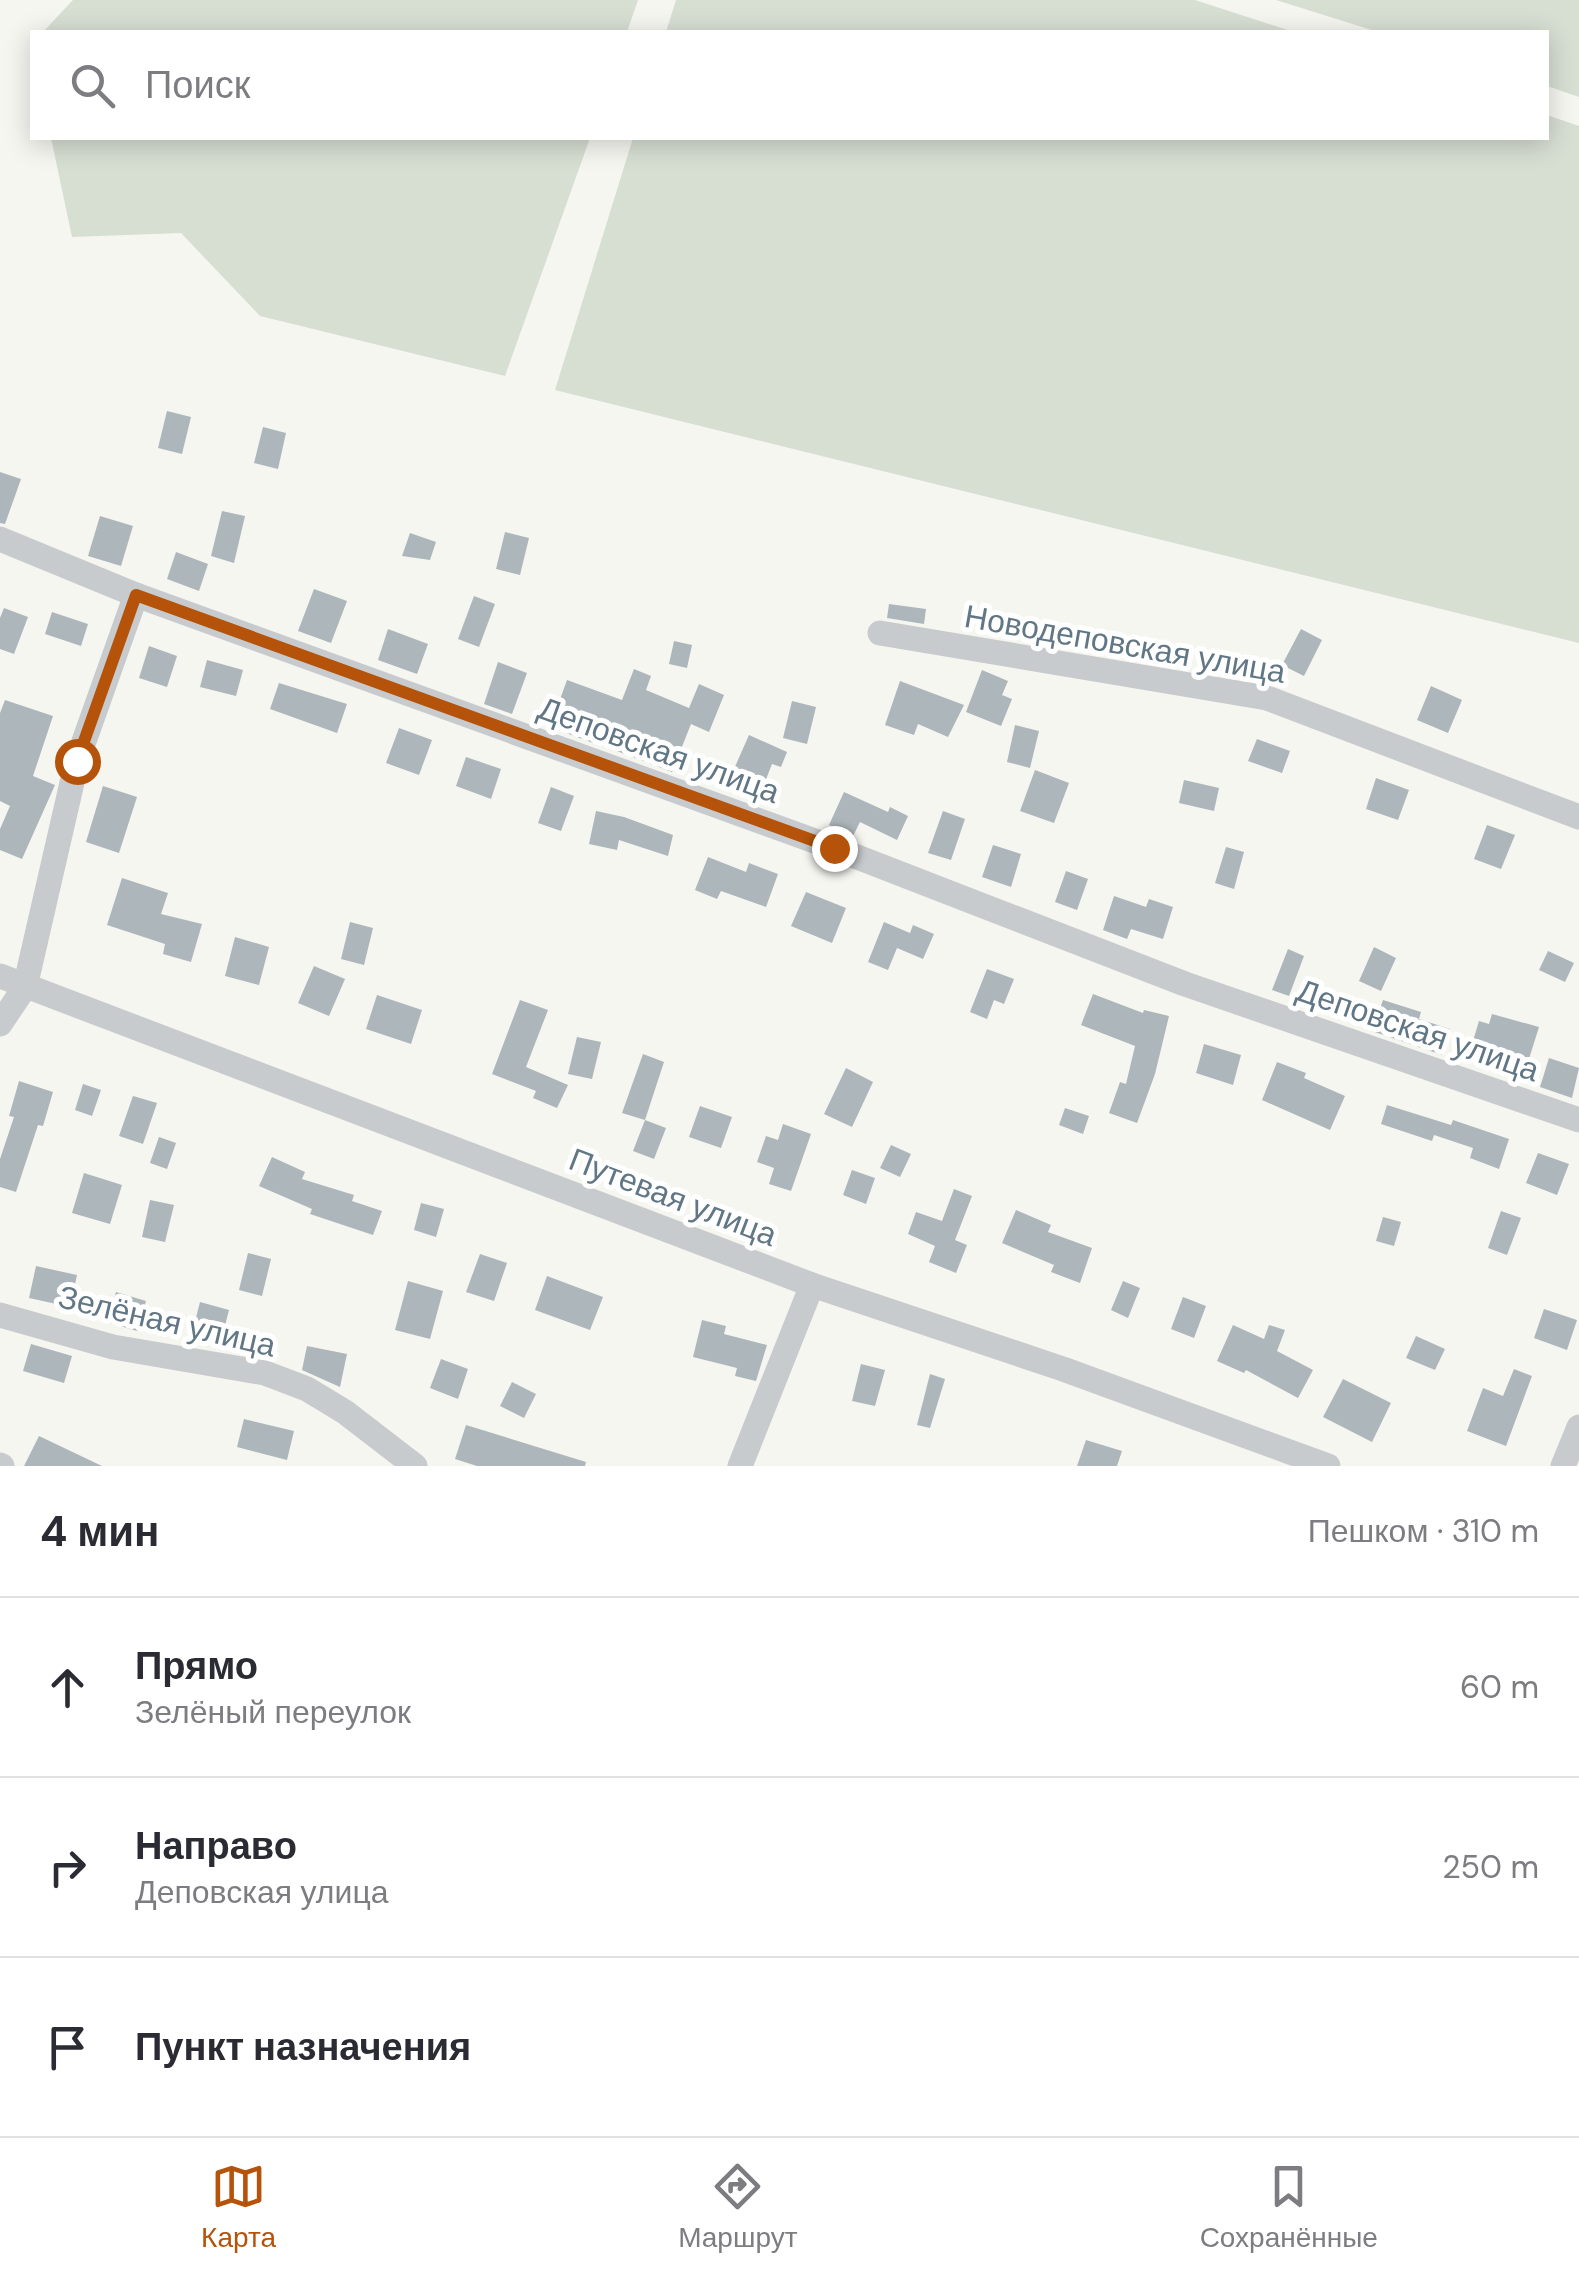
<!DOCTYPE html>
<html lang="ru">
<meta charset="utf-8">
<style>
body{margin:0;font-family:"DM Sans",sans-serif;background:#f7f7f7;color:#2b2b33}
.stop{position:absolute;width:30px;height:30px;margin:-22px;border:8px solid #b45309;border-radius:50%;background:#fff}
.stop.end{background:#b45309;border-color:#fff;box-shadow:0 2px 10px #0008}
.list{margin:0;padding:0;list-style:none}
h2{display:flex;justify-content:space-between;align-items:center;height:130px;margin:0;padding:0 40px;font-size:42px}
h2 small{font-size:32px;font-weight:400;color:#7c7c81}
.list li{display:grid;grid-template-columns:65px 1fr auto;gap:30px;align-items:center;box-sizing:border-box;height:180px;padding:0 40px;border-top:2px solid #e1e1e2}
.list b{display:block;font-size:38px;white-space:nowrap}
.list p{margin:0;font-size:32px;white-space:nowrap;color:#7c7c81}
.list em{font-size:32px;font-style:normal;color:#7c7c81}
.icon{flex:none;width:55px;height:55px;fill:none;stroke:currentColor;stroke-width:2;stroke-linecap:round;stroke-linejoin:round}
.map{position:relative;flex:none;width:1579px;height:1466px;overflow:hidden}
.search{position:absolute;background:#fff;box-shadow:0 5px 25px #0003;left:30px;right:30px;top:30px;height:110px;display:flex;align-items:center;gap:25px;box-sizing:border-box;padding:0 35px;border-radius:0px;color:#7c7c81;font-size:38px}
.sheet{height:670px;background:#fff}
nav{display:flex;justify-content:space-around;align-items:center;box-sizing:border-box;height:140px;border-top:2px solid #e1e1e2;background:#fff;font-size:28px;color:#7c7c81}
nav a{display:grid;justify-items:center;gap:5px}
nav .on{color:#b45309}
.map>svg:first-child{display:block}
.green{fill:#d7ded2}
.building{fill:#adb6ba}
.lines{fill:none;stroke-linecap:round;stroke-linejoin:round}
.street{stroke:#c8cbce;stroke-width:25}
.route{stroke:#b45309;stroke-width:12}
.labels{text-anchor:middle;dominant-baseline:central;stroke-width:10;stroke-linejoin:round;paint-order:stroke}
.street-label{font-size:32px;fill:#627785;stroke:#fff}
</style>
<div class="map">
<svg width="1579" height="1466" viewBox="0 0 1579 1466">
<rect width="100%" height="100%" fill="#f6f6f1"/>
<!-- green -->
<g class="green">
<path d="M 73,0 L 638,0 L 627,32 L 43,32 Z"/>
<path d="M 676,0 L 1195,0 L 1294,32 L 666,32 Z"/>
<path d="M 1276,0 L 1579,0 L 1579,97 L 1547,86 L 1546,32 L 1378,32 Z"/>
<path d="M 1547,115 L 1579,126 L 1579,643 L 555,390 L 633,138 L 1546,138 Z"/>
<path d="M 51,138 L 590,138 L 505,376 L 260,316 L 181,233 L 72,237 Z"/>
</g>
<!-- building -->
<g class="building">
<path d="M 167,411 L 191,417 L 182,454 L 158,448 Z"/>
<path d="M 263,427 L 286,433 L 278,469 L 254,463 Z"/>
<path d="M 0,472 L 21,479 L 5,524 L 0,523 Z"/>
<path d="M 222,511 L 245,516 L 234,563 L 211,556 Z"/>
<path d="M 100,516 L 133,526 L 121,566 L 88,556 Z"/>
<path d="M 505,532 L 529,538 L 520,575 L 496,569 Z"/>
<path d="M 410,533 L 436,542 L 430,560 L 402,556 Z"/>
<path d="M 176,552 L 208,564 L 199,591 L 167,579 Z"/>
<path d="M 314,589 L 347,601 L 331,643 L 298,631 Z"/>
<path d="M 474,596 L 495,604 L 479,647 L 458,639 Z"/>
<path d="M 889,604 L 926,609 L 924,624 L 887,618 Z"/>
<path d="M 4,608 L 28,617 L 14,654 L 0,649 L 0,618 Z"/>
<path d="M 52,612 L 88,624 L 81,646 L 45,634 Z"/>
<path d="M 388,629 L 428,644 L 417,674 L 378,660 Z"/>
<path d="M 1301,629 L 1322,640 L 1304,676 L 1282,665 Z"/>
<path d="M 674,641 L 692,645 L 687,668 L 669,664 Z"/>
<path d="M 149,646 L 177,656 L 167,687 L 139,678 Z"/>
<path d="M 207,660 L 243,670 L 236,696 L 200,687 Z"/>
<path d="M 498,662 L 527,673 L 512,714 L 484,704 Z"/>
<path d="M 634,669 L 651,676 L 646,690 L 689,708 L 699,684 L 724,695 L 709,732 L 691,724 L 672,772 L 609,748 L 610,741 L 595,737 L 593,743 L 550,727 L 567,680 L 622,700 Z"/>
<path d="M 982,670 L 1008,681 L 1002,695 L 1012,699 L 1001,726 L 966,712 Z"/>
<path d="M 900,681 L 964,705 L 948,737 L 918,724 L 914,735 L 885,725 Z"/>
<path d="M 279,683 L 347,704 L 337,733 L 270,709 Z"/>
<path d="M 1431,686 L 1462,700 L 1448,733 L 1417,720 Z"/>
<path d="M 5,700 L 53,716 L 33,776 L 55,785 L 22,859 L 0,850 L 0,829 L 10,806 L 0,801 L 0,713 Z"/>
<path d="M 792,701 L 816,707 L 807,744 L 783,738 Z"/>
<path d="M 1015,725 L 1039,731 L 1030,768 L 1007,762 Z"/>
<path d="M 399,728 L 432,740 L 419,775 L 386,763 Z"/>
<path d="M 749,735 L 787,752 L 781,767 L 772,764 L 758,800 L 726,787 Z"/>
<path d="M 1257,739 L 1290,751 L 1282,773 L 1248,761 Z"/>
<path d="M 466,757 L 501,769 L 491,799 L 456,786 Z"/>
<path d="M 1035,770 L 1069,783 L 1054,823 L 1020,811 Z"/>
<path d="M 1376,778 L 1409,790 L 1398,820 L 1366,809 Z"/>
<path d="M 1184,780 L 1219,788 L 1214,811 L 1179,803 Z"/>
<path d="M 103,786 L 137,797 L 119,853 L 86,842 Z"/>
<path d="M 551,787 L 574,796 L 561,831 L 538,823 Z"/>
<path d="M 844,792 L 888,812 L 890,807 L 908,816 L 897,840 L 860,822 L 853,836 L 829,825 Z"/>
<path d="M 596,811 L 624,817 L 673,835 L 668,856 L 619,840 L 617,850 L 589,844 Z"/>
<path d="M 943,811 L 965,819 L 951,860 L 928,853 Z"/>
<path d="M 1487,825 L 1515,835 L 1501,869 L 1474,859 Z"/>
<path d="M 993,845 L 1021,854 L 1011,887 L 982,877 Z"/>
<path d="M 1226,847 L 1244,852 L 1234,889 L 1215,883 Z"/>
<path d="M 708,857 L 746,872 L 749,863 L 778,874 L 766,907 L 721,891 L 717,899 L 695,890 Z"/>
<path d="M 1066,871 L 1088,879 L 1077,910 L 1055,902 Z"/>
<path d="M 122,878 L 168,893 L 161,914 L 202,924 L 191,962 L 163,954 L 165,944 L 107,925 Z"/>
<path d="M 806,892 L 846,908 L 832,943 L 791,926 Z"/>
<path d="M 1114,896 L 1146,907 L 1149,899 L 1173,907 L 1163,939 L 1131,929 L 1127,939 L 1103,930 Z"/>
<path d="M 350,922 L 373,928 L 364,965 L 341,959 Z"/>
<path d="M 884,922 L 910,933 L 913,925 L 934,934 L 923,959 L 897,948 L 888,970 L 868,962 Z"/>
<path d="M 235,937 L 269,947 L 259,985 L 225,976 Z"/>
<path d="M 1374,947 L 1396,958 L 1381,991 L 1359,981 Z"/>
<path d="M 1288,949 L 1304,956 L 1289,996 L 1272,990 Z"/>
<path d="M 1548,951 L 1574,963 L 1565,982 L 1539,970 Z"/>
<path d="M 314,966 L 345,979 L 329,1016 L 298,1003 Z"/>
<path d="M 987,969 L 1014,979 L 1004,1004 L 994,1000 L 987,1019 L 970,1012 Z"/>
<path d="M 1093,994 L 1143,1013 L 1144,1010 L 1169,1016 L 1155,1074 L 1137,1123 L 1109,1113 L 1120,1082 L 1126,1084 L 1135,1046 L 1081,1025 Z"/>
<path d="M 377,995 L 422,1010 L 411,1044 L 366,1029 Z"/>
<path d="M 520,1000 L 548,1010 L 526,1067 L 568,1085 L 557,1108 L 533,1098 L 536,1091 L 492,1074 Z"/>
<path d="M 1383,1000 L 1421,1012 L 1419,1019 L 1450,1029 L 1442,1055 L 1372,1031 Z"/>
<path d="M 1492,1014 L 1539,1027 L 1528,1062 L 1492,1050 L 1490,1057 L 1470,1051 L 1479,1021 L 1489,1024 Z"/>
<path d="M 577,1037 L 601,1042 L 592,1079 L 568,1074 Z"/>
<path d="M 1204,1044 L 1241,1055 L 1233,1085 L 1196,1073 Z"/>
<path d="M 643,1054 L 664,1062 L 645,1120 L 622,1113 Z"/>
<path d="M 1549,1058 L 1579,1068 L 1572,1098 L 1540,1087 Z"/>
<path d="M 1277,1062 L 1306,1073 L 1304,1078 L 1345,1096 L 1330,1130 L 1262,1100 Z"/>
<path d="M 846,1068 L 873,1082 L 852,1127 L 824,1114 Z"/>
<path d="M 19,1081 L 53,1092 L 43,1126 L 38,1125 L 16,1192 L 0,1187 L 0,1159 L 14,1117 L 9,1116 Z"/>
<path d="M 83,1084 L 101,1090 L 92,1116 L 75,1110 Z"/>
<path d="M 133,1096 L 157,1103 L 143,1144 L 119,1136 Z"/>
<path d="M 1387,1105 L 1451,1125 L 1453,1120 L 1509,1139 L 1499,1169 L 1470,1158 L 1473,1148 L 1434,1135 L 1432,1141 L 1381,1124 Z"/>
<path d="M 700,1106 L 732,1117 L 721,1148 L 689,1137 Z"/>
<path d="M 1065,1108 L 1089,1116 L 1083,1134 L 1059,1125 Z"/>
<path d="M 645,1120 L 666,1128 L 654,1159 L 633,1151 Z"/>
<path d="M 783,1124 L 811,1134 L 791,1191 L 769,1184 L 774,1168 L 757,1162 L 766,1136 L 778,1140 Z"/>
<path d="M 159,1137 L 176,1143 L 167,1169 L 150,1163 Z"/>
<path d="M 891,1145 L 911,1154 L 900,1177 L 880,1168 Z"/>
<path d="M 1538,1153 L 1569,1164 L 1557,1195 L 1526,1183 Z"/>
<path d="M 272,1157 L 305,1172 L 302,1179 L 354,1195 L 352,1201 L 382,1211 L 373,1235 L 310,1214 L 312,1209 L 259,1186 Z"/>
<path d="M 852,1170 L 875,1178 L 866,1204 L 843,1195 Z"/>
<path d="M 84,1173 L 122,1185 L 110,1224 L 72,1213 Z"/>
<path d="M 954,1189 L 972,1196 L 955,1240 L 967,1245 L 956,1273 L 929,1262 L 935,1246 L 908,1234 L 916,1212 L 942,1221 Z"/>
<path d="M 150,1200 L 174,1205 L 165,1242 L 142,1237 Z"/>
<path d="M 421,1203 L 444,1209 L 436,1237 L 414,1230 Z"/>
<path d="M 1016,1210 L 1051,1225 L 1048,1232 L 1092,1248 L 1080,1283 L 1051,1272 L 1054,1265 L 1002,1243 Z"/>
<path d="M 1501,1211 L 1521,1218 L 1507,1255 L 1488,1248 Z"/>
<path d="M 1383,1217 L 1401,1222 L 1394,1246 L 1376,1241 Z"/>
<path d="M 248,1253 L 271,1259 L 262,1296 L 239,1290 Z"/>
<path d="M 480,1254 L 507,1263 L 494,1301 L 466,1292 Z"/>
<path d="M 36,1266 L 77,1275 L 70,1307 L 29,1298 Z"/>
<path d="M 547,1276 L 603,1297 L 590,1330 L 535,1310 Z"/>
<path d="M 408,1281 L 443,1291 L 430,1339 L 395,1330 Z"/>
<path d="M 1123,1281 L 1140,1288 L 1128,1318 L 1111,1310 Z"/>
<path d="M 116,1292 L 146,1301 L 137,1331 L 107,1322 Z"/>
<path d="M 1183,1297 L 1206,1306 L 1194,1338 L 1171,1329 Z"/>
<path d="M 200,1302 L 229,1310 L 220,1345 L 191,1337 Z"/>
<path d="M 1544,1309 L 1577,1320 L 1567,1350 L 1534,1338 Z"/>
<path d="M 702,1320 L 726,1326 L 724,1334 L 767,1345 L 756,1381 L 735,1376 L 737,1368 L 693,1357 Z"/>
<path d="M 1233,1325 L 1264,1339 L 1269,1325 L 1285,1330 L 1277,1351 L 1313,1370 L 1298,1398 L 1246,1370 L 1244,1373 L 1217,1361 Z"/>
<path d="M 1416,1336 L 1445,1349 L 1435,1370 L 1406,1358 Z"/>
<path d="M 31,1344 L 72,1356 L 64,1383 L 23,1371 Z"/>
<path d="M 307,1346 L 347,1354 L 340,1387 L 302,1370 Z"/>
<path d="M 441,1359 L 468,1369 L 458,1399 L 430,1388 Z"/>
<path d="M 861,1364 L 885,1370 L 875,1406 L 852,1401 Z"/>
<path d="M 1514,1369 L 1532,1376 L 1506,1446 L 1467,1431 L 1483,1388 L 1503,1396 Z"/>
<path d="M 930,1374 L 945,1379 L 930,1428 L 917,1425 Z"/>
<path d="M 1343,1379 L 1391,1403 L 1372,1442 L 1323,1417 Z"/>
<path d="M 512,1382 L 536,1394 L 524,1418 L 500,1406 Z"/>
<path d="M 244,1419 L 294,1431 L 287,1460 L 237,1447 Z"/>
<path d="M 466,1425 L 586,1462 L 585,1466 L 477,1466 L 455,1459 Z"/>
<path d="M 39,1436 L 102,1466 L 24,1466 Z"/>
<path d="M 1086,1440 L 1122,1451 L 1117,1466 L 1077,1466 Z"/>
</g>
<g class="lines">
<!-- street -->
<g class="street">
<path d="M 0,539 L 136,595 L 834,848 L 1185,984 L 1579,1120"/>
<path d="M 880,633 L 1267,698 L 1579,817"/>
<path d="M 0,976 L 812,1285 L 1063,1369 L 1328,1466"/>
<path d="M 0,1024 L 25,987 L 77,761 L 136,595"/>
<path d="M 0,1315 L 113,1347 L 265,1373 L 307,1389 L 345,1412 L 415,1466"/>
<path d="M 0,1465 L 2,1466"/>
<path d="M 740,1466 L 812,1285"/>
<path d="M 1563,1466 L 1579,1427"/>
</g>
</g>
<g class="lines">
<!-- route -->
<path class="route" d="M 77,761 L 136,595 L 834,848"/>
</g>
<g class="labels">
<!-- street labels -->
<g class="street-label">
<text transform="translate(1125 644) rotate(10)">Новодеповская улица</text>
<text transform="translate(659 750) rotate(20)">Деповская улица</text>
<text transform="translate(1418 1030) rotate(19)">Деповская улица</text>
<text transform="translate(673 1197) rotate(21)">Путевая улица</text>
<text transform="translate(167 1321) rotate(13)">Зелёная улица</text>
</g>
</g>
</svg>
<div class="stop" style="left:77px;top:761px"></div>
<div class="stop end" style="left:834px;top:848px"></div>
<div class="search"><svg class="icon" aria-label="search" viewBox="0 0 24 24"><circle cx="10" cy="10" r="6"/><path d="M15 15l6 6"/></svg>Поиск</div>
</div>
<section class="sheet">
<h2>4 мин<small>Пешком · 310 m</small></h2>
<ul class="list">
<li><svg class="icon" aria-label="ahead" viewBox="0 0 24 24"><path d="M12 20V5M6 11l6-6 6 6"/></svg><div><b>Прямо</b><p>Зелёный переулок</p></div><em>60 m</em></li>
<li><svg class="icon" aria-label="right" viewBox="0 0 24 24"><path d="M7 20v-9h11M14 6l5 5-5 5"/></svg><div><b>Направо</b><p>Деповская улица</p></div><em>250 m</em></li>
<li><svg class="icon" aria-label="arrive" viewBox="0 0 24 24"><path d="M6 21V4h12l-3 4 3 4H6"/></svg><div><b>Пункт назначения</b></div></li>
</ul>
</section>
<nav>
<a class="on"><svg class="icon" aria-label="map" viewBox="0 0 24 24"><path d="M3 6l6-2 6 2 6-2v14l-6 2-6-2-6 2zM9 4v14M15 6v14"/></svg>Карта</a>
<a><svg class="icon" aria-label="directions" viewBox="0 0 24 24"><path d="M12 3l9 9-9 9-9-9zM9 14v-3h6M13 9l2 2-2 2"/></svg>Маршрут</a>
<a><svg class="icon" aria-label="saved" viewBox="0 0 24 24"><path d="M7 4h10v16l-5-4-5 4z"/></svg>Сохранённые</a>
</nav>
